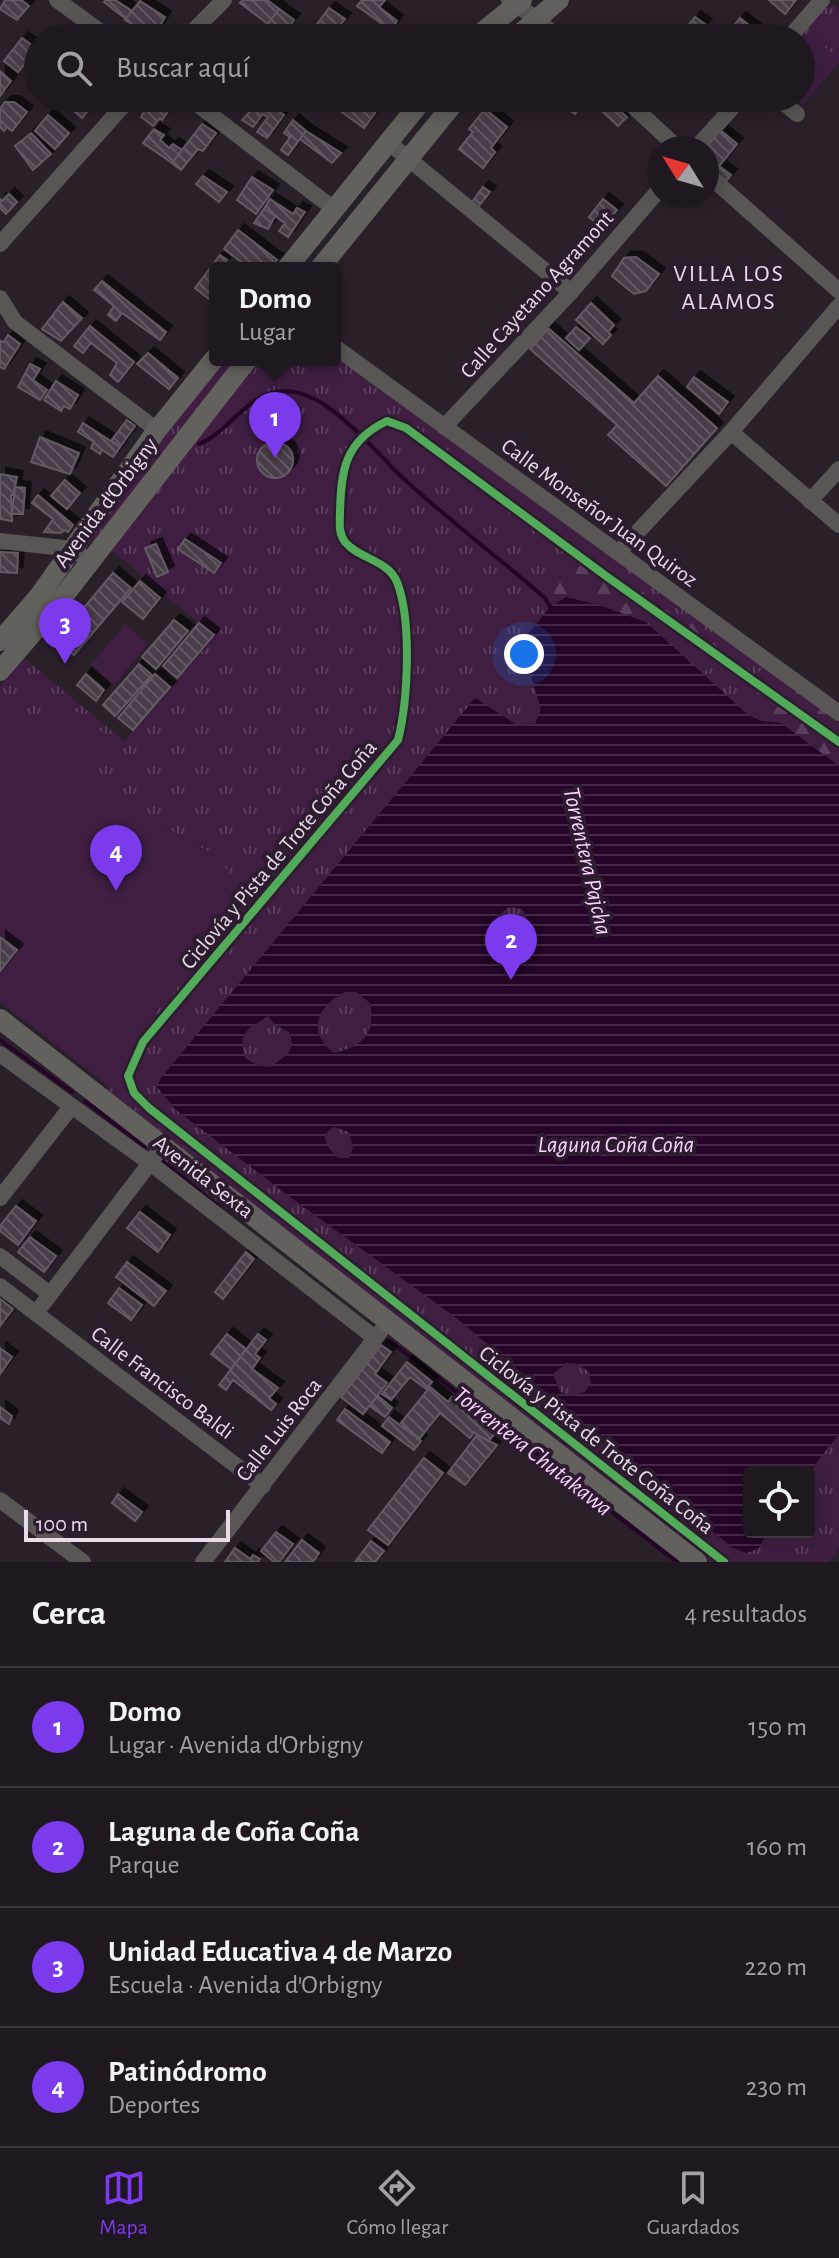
<!DOCTYPE html>
<html lang="es">
<head>
<meta charset="utf-8">
<style>
  :root { --surface:#201820; --page:#2d252d; --text:#f1f3f6; --muted:#a2a0a5; --line:#3d373e; --accent:#7c3aed }
  body { margin:0; font-family:"Alegreya Sans",sans-serif; background:var(--page); color:var(--text) }
  .controls { position:absolute; right:24px; bottom:24px; display:grid; overflow:hidden; border-radius:8px; box-shadow:0 4px 20px #0003 }
  .controls button { width:72px; height:72px; display:grid; place-items:center; padding:0; border:0; border-bottom:2px solid var(--line); background:var(--surface); color:var(--text); font:40px sans-serif }
  .compass { position:absolute; left:647px; top:136px; width:72px; height:72px; border-radius:50%; background:var(--surface); box-shadow:0 4px 20px #0003; rotate:307deg }
  .scale { position:absolute; left:24px; bottom:20px; width:206px; box-sizing:border-box; padding-left:8px; border:4px solid #e8dce9; border-top:0; font-size:22px; line-height:28px; white-space:nowrap; color:#e8dce9; -webkit-text-stroke:6px #2d1b2f; paint-order:stroke }
  .you { position:absolute; left:524px; top:654px; width:28px; height:28px; margin:-20px; border:6px solid #fff; border-radius:50%; background:#1a73e8; box-shadow:0 0 0 12px #1a73e833 }
  .badge { display:grid; place-items:center; width:52px; height:52px; border-radius:50%; background:var(--accent); color:#fff; font-size:26px; font-weight:700 }
  .pin { position:absolute; translate:-50% -66px; filter:drop-shadow(0 2px 4px #0008) }
  .pin::after { content:''; position:absolute; top:42px; width:28px; height:24px; background:inherit; clip-path:polygon(0 0,100% 0,50% 100%) }
  .popup { position:absolute; left:209px; top:262px; width:132px; height:104px; box-sizing:border-box; display:grid; place-content:center; border-radius:8px; background:var(--surface); filter:drop-shadow(0 2px 6px #0005); font-size:26px; white-space:nowrap; color:var(--muted) }
  .popup b { font-size:30px; color:var(--text) }
  .popup::after { content:''; position:absolute; left:50%; top:100%; margin-left:-16px; border:16px solid transparent; border-top-color:var(--surface) }
  .list { margin:0; padding:0; list-style:none }
  h2 { display:flex; justify-content:space-between; align-items:center; height:104px; margin:0; padding:0 32px; font-size:34px }
  h2 small { font-size:26px; font-weight:400; color:var(--muted) }
  .list li { display:grid; grid-template-columns:52px 1fr auto; gap:24px; align-items:center; box-sizing:border-box; height:120px; padding:0 32px; border-top:2px solid var(--line) }
  .list b { display:block; font-size:30px; white-space:nowrap }
  .list p { margin:0; font-size:26px; white-space:nowrap; color:var(--muted) }
  .list em { font-size:26px; font-style:normal; color:var(--muted) }
  .icon { flex:none; width:44px; height:44px; fill:none; stroke:currentColor; stroke-width:2; stroke-linecap:round; stroke-linejoin:round }
  .map { position:relative; flex:none; width:839px; height:1562px; overflow:hidden }
  .search { position:absolute; background:var(--surface); box-shadow:0 4px 20px #0003; left:24px; right:24px; top:24px; height:88px; display:flex; align-items:center; gap:20px; box-sizing:border-box; padding:0 28px; border-radius:44px; color:var(--muted); font-size:30px }
  .sheet { height:584px; background:var(--surface) }
  nav { display:flex; justify-content:space-around; align-items:center; box-sizing:border-box; height:112px; border-top:2px solid var(--line); background:var(--surface); font-size:22px; color:var(--muted) }
  nav a { display:grid; justify-items:center; gap:4px }
  nav .on { color:var(--accent) }
  .map>svg:first-child { display:block }
</style>
</head>
<body>
<div class="map">
<svg width="839" height="1562" viewBox="0 0 839 1562">
  <defs>
    <pattern id="grass-tufts" width="24" height="20" patternUnits="userSpaceOnUse" patternTransform="scale(2)"><rect width="24" height="20" fill="#3f1e42"/><path d="M3 7l-1-3M5 7V3M7 7l1-3M15 17l-1-3M17 17v-4M19 17l1-3" fill="none" stroke="#5b3e5d"/></pattern>
    <pattern id="forest-firs" width="22" height="20" patternUnits="userSpaceOnUse" patternTransform="scale(2)"><rect width="22" height="20" fill="#3f1e42"/><path d="M5 1l3.5 6h-7zM16 11l3.5 6h-7z" fill="#5b3e5d"/></pattern>
    <pattern id="water-rules" width="6" height="5" patternUnits="userSpaceOnUse" patternTransform="scale(2)"><rect width="6" height="5" fill="#250428"/><path d="M0 2.5h6" fill="none" stroke="#452847"/></pattern>
    <pattern id="building-back-hatch" width="6" height="6" patternUnits="userSpaceOnUse" patternTransform="scale(2)"><rect width="6" height="6" fill="#483c49"/><path d="M-1 5l2 2M0 0l6 6M5-1l2 2" fill="none" stroke="#625863"/></pattern>
    <filter id="shadow"><feDropShadow dx="6" dy="-6" stdDeviation="0" flood-color="#0009"/></filter>
  </defs>
  <rect width="100%" height="100%" fill="#2a202a"/>
  <g fill="url(#grass-tufts)" fill-rule="evenodd">
    <polygon points="834,5 839,8 839,62 803,105 795,98 801,98 801,38 799,38 824,9"/>
    <path d="M335 357 839 722V1549L828 1562H710L107 1089 139 1031 225 932 230 923 216 856 85 781 89 775 0 701V687L24 658 124 741 213 635 110 549 260 360H335ZM749 1472H809V1532H749Z"/>
    <polygon points="225,360 237,360 94,541 91,538 169,431"/>
  </g>
  <polygon fill="url(#forest-firs)" points="571,557 600,566 636,587 672,614 743,647 732,656 713,659 695,687 714,710 749,703 759,691 757,672 772,667 839,716 839,816 535,633 558,566"/>
  <g fill="#3f1e42">
    <polygon points="810,34 838,58 806,97 801,94 801,45"/>
    <polygon points="125,624 148,644 114,685 91,665"/>
    <polygon points="0,701 90,775 86,781 215,856 226,868 232,884 233,911 230,923 225,932 139,1031 109,1086 0,1002"/>
    <polygon points="67,704 107,736 85,763 46,730"/>
  </g>
  <path fill="url(#water-rules)" fill-rule="evenodd" d="M566 597 599 605 646 622 747 714 761 721 781 723 839 766V1434L809 1472H749V1532H767L759 1548 747 1553 733 1548 707 1527 455 1317 290 1197 175 1109 157 1087 161 1078 475 698 519 726 535 724 541 709 521 642 551 606ZM509 907 522 909C529 920 532 931 524 942 505 945 494 934 497 916ZM345 992H356L370 1003C376 1033 363 1046 334 1053 306 1032 317 1006 345 992ZM268 1016 274 1024 289 1032C298 1052 283 1057 270 1067L259 1066 246 1059C236 1032 248 1030 268 1016ZM334 1127 349 1132 353 1147 349 1158H338C328 1148 317 1136 334 1127ZM566 1363 579 1364 589 1372 591 1383 585 1392 573 1396 560 1392 553 1374Z"/>
  <g fill="none" stroke-linecap="round" stroke-linejoin="round">
    <g stroke="#250428" stroke-width="4">
      <path d="M199 444C230 432 249 390 285 391 298 391 314 398 325 405 355 426 379 455 405 480 450 521 499 558 545 598L552 610"/>
      <polyline points="0,1040 72,1092"/>
      <polyline points="85,1101 145,1147"/>
      <polyline points="162,1161 219,1207"/>
      <polyline points="390,1341 677,1562"/>
    </g>
  </g>
  <g fill="url(#building-back-hatch)" stroke="#635a63" stroke-width="2" filter="url(#shadow)">
    <polygon points="5,0 21,0 29,6 17,20 0,9"/>
    <polygon points="106,0 115,0 132,11 126,19 104,2"/>
    <polygon points="243,0 267,0 279,9 268,24 240,3"/>
    <polygon points="362,0 385,0 379,7 397,21 391,30 357,6"/>
    <polygon points="769,0 796,0 785,14"/>
    <polygon points="140,1 165,17 153,37 125,20"/>
    <polygon points="329,8 345,19 330,38 310,38 316,31 314,28"/>
    <polygon points="279,9 294,20 283,34 268,24"/>
    <polygon points="695,17 706,25 695,38 678,38"/>
    <polygon points="740,18 763,36 762,38 725,37"/>
    <polygon points="22,38 37,49 18,72 4,61"/>
    <polygon points="0,71 11,81 0,96"/>
    <polygon points="61,98 98,98 82,118 60,99"/>
    <polygon points="152,98 157,98 170,109 162,120 160,118 153,126 141,117"/>
    <polygon points="348,98 354,98 375,113 364,128 339,110"/>
    <polygon points="554,98 585,98 575,114"/>
    <polygon points="588,98 605,98 627,117 618,126"/>
    <polygon points="262,99 284,115 267,138 257,132 268,117 263,114 253,127 242,120"/>
    <polygon points="5,102 14,102 27,112 12,131 7,127 4,131 0,127 0,109"/>
    <polygon points="485,109 507,127 491,148 495,152 483,168 459,149 473,132 469,129"/>
    <polygon points="48,115 69,133 55,149 35,131"/>
    <polygon points="293,120 306,131 288,155 281,150 290,137 284,133"/>
    <polygon points="202,124 216,133 203,151 198,149 181,170 172,163"/>
    <polygon points="154,129 164,135 160,140 169,148 173,144 182,150 172,163 143,143"/>
    <polygon points="720,130 737,144 719,166 731,175 726,181 707,165 706,148"/>
    <polygon points="306,131 341,153 332,163 300,139"/>
    <polygon points="31,133 51,154 33,170 15,146"/>
    <polygon points="203,176 227,192 219,202 196,184"/>
    <polygon points="252,177 273,190 256,214 237,200"/>
    <polygon points="483,187 490,192 478,207 472,202"/>
    <polygon points="9,194 17,202 6,214 0,208 0,199 2,201"/>
    <polygon points="270,199 293,214 297,208 305,212 288,237 279,231 285,223 264,209"/>
    <polygon points="603,199 617,210 603,228 589,217"/>
    <polygon points="264,209 275,216 268,229 254,223"/>
    <polygon points="238,230 277,260 270,268 249,268 224,249"/>
    <polygon points="220,255 227,260 221,268 215,268 215,304 195,288"/>
    <polygon points="636,257 659,274 646,291 634,294 612,276 624,258"/>
    <polygon points="102,281 166,332 160,340 122,313 116,321 108,315 114,306 94,290"/>
    <polygon points="63,302 82,318 61,341 42,329"/>
    <polygon points="591,303 614,325 608,332 611,335 603,344 576,320"/>
    <polygon points="90,326 134,362 118,382 110,375 117,363 91,343 83,353 74,346"/>
    <polygon points="576,327 590,338 579,350 566,338"/>
    <polygon points="548,328 634,403 658,376 717,428 666,486 608,435 617,425 530,349"/>
    <polygon points="8,335 20,344 4,369 0,367 0,341 4,342"/>
    <polygon points="148,353 178,378 169,389 137,364"/>
    <polygon points="30,364 40,369 33,380 47,390 40,400 18,387"/>
    <polygon points="694,377 728,402 719,414 687,387"/>
    <polygon points="56,381 78,395 70,409 64,406 61,411 44,400"/>
    <polygon points="127,420 135,426 120,447 111,441"/>
    <polygon points="83,423 120,447 113,457 102,450 100,454 91,448 94,442 78,432"/>
    <polygon points="40,437 79,453 70,474 31,462"/>
    <circle cx="275" cy="460" r="18"/>
    <polygon points="0,474 17,477 13,495 11,495 12,521 0,519"/>
    <polygon points="65,480 80,493 67,509 51,496"/>
    <polygon points="15,487 25,488 23,514 12,514"/>
    <polygon points="38,495 73,525 68,532 64,530 61,533 44,532 53,519 32,503"/>
    <polygon points="185,539 221,563 214,573 178,549"/>
    <polygon points="156,544 168,572 157,577 145,548"/>
    <polygon points="0,552 18,553 17,573 0,572"/>
    <polygon points="113,573 131,588 74,655 56,641"/>
    <polygon points="140,581 160,598 143,619 122,602"/>
    <polygon points="174,620 188,631 156,669 142,657"/>
    <polygon points="199,623 214,635 177,678 163,666"/>
    <polygon points="139,664 152,675 115,716 103,705"/>
    <polygon points="86,674 104,690 96,701 77,685"/>
    <polygon points="155,674 170,687 133,730 118,718"/>
    <polygon points="0,937 17,950 0,971"/>
    <polygon points="16,1206 36,1221 18,1245 0,1231 0,1226"/>
    <polygon points="140,1212 170,1235 158,1252 127,1228"/>
    <polygon points="30,1237 56,1256 44,1272 18,1252"/>
    <polygon points="246,1252 254,1259 223,1299 215,1292"/>
    <polygon points="127,1262 166,1291 154,1306 116,1277"/>
    <polygon points="119,1288 142,1305 131,1320 108,1303"/>
    <polygon points="0,1299 13,1309 0,1326"/>
    <polygon points="227,1334 246,1349 231,1369 211,1354"/>
    <polygon points="258,1334 266,1340 255,1354 260,1358 252,1369 278,1388 269,1398 276,1404 271,1410 233,1380 226,1390 219,1385"/>
    <polygon points="381,1345 391,1352 375,1374 387,1383 363,1414 341,1397"/>
    <polygon points="0,1348 12,1357 0,1374"/>
    <polygon points="407,1362 432,1382 426,1389 410,1377 391,1400 382,1394"/>
    <polygon points="430,1387 448,1402 452,1397 496,1432 487,1443 474,1432 470,1438 440,1413 419,1439 401,1423"/>
    <polygon points="378,1396 392,1408 385,1417 370,1406"/>
    <polygon points="0,1407 12,1416 9,1424 0,1418"/>
    <polygon points="345,1409 390,1442 382,1453 337,1420"/>
    <polygon points="389,1417 421,1441 414,1450 382,1426"/>
    <polygon points="477,1435 497,1445 465,1485 448,1473"/>
    <polygon points="424,1458 443,1473 388,1545 368,1530"/>
    <polygon points="118,1494 142,1512 135,1521 112,1503"/>
    <polygon points="276,1532 293,1544 279,1562 274,1562 261,1551"/>
    <polygon points="302,1540 319,1553 313,1562 285,1562"/>
    <polygon points="371,1541 384,1551 375,1562 355,1562"/>
    <polygon points="235,1548 250,1559 253,1555 260,1559 258,1562 225,1562"/>
  </g>
  <g fill="none" stroke-linecap="round" stroke-linejoin="round">
    <g stroke="#595655" stroke-width="16">
      <polyline points="57,0 109,38"/>
      <polyline points="509,0 537,19 558,38"/>
      <polyline points="186,38 224,0"/>
      <polyline points="789,38 822,0"/>
      <polyline points="189,98 334,209"/>
      <polyline points="624,98 678,148"/>
      <polyline points="778,98 797,114"/>
      <polyline points="388,142 571,292"/>
      <polyline points="696,148 741,98"/>
      <polyline points="707,174 839,291"/>
      <polyline points="0,244 130,98"/>
      <polyline points="0,298 15,322 157,430"/>
      <polyline points="335,347 839,713"/>
      <polyline points="444,427 571,292 659,190"/>
      <polyline points="731,432 839,525"/>
      <polyline points="810,501 839,469"/>
      <polyline points="0,541 73,549 90,561"/>
      <polyline points="618,553 731,432 839,306"/>
      <polyline points="0,1054 150,1163 375,1338"/>
      <polyline points="0,1198 71,1107"/>
      <polyline points="0,1256 50,1294"/>
      <polyline points="0,1286 263,1486"/>
      <polyline points="36,1313 156,1155"/>
      <polyline points="0,1500 83,1562"/>
      <polyline points="203,1562 380,1332"/>
    </g>
    <g stroke="#63615d" stroke-width="20">
      <polyline points="475,38 522,0"/>
      <polyline points="515,38 559,0"/>
      <polyline points="287,268 424,98"/>
      <polyline points="320,268 458,98"/>
      <polyline points="0,641 39,596 157,430 215,358"/>
      <polyline points="0,671 55,607 247,360"/>
      <polyline points="0,1019 697,1562"/>
    </g>
    <g stroke="#2d1b2f" stroke-width="13">
      <path id="cycleway" d="M724 1562 149 1108 134 1093 128 1076 143 1042 398 740C408 701 412 620 397 582 388 560 359 559 345 542 338 533 340 522 340 512 341 470 345 441 387 421L406 428 606 576 839 742"/>
    </g>
    <use href="#cycleway" stroke="#51ab58" stroke-width="8"/>
  </g>
  <g text-anchor="middle" stroke-width="8" stroke-linejoin="round" paint-order="stroke">
    <g font-size="22" fill="#e8dce9" stroke="#2d1b2f">
      <text transform="translate(536 294) rotate(-48)" y="8">Calle Cayetano Agramont</text>
      <text transform="translate(105 502) rotate(-53)" y="8">Avenida d'Orbigny</text>
      <text transform="translate(600 512) rotate(36)" y="8">Calle Monseñor Juan Quiroz</text>
      <text transform="translate(278 854) rotate(-50)" y="8">Ciclovía y Pista de Trote Coña Coña</text>
      <text transform="translate(204 1176) rotate(38)" y="8">Avenida Sexta</text>
      <text transform="translate(163 1382) rotate(37)" y="8">Calle Francisco Baldi</text>
      <text transform="translate(278 1429) rotate(-52)" y="8">Calle Luis Roca</text>
      <text transform="translate(597 1439) rotate(38)" y="8">Ciclovía y Pista de Trote Coña Coña</text>
    </g>
    <g font-size="24" letter-spacing="2" fill="#e8dce9" stroke="#2d1b2f">
      <text x="729" y="281">VILLA LOS<tspan x="729" dy="28">ALAMOS</tspan></text>
    </g>
    <g font-size="24" font-style="italic" fill="#fad4fe" stroke="#2d1b2f">
      <text transform="translate(588 861) rotate(77)" y="8">Torrentera Pajcha</text>
      <text x="616" y="1152">Laguna Coña Coña</text>
      <text transform="translate(533 1451) rotate(38)" y="8">Torrentera Chutakawa</text>
    </g>
  </g>
</svg>
<div class="controls">
<button><svg class="icon" aria-label="locate" viewBox="0 0 24 24"><circle cx="12" cy="12" r="6"/><path d="M12 2v4M12 18v4M2 12h4M18 12h4"/></svg></button>
</div>
<svg class="compass" viewBox="-18 -18 36 36"><path d="M0-13l5 13h-10z" fill="#e53935"/><path d="M0 13l5-13h-10z" fill="#a2a0a5"/></svg>
<div class="scale">100 m</div>
<div class="you"></div>
<div class="pin badge" style="left:275px;top:458px">1</div>
<div class="popup"><b>Domo</b>Lugar</div>
<div class="pin badge" style="left:511px;top:980px">2</div>
<div class="pin badge" style="left:65px;top:664px">3</div>
<div class="pin badge" style="left:116px;top:891px">4</div>
<div class="search"><svg class="icon" aria-label="search" viewBox="0 0 24 24"><circle cx="10" cy="10" r="6"/><path d="M15 15l6 6"/></svg>Buscar aquí</div>
</div>
<section class="sheet">
<h2>Cerca<small>4 resultados</small></h2>
<ul class="list">
<li><span class="badge">1</span><div><b>Domo</b><p>Lugar · Avenida d'Orbigny</p></div><em>150 m</em></li>
<li><span class="badge">2</span><div><b>Laguna de Coña Coña</b><p>Parque</p></div><em>160 m</em></li>
<li><span class="badge">3</span><div><b>Unidad Educativa 4 de Marzo</b><p>Escuela · Avenida d'Orbigny</p></div><em>220 m</em></li>
<li><span class="badge">4</span><div><b>Patinódromo</b><p>Deportes</p></div><em>230 m</em></li>
</ul>
</section>
<nav>
<a class="on"><svg class="icon" aria-label="map" viewBox="0 0 24 24"><path d="M3 6l6-2 6 2 6-2v14l-6 2-6-2-6 2zM9 4v14M15 6v14"/></svg>Mapa</a>
<a><svg class="icon" aria-label="directions" viewBox="0 0 24 24"><path d="M12 3l9 9-9 9-9-9zM9 14v-3h6M13 9l2 2-2 2"/></svg>Cómo llegar</a>
<a><svg class="icon" aria-label="saved" viewBox="0 0 24 24"><path d="M7 4h10v16l-5-4-5 4z"/></svg>Guardados</a>
</nav>
</body>
</html>
